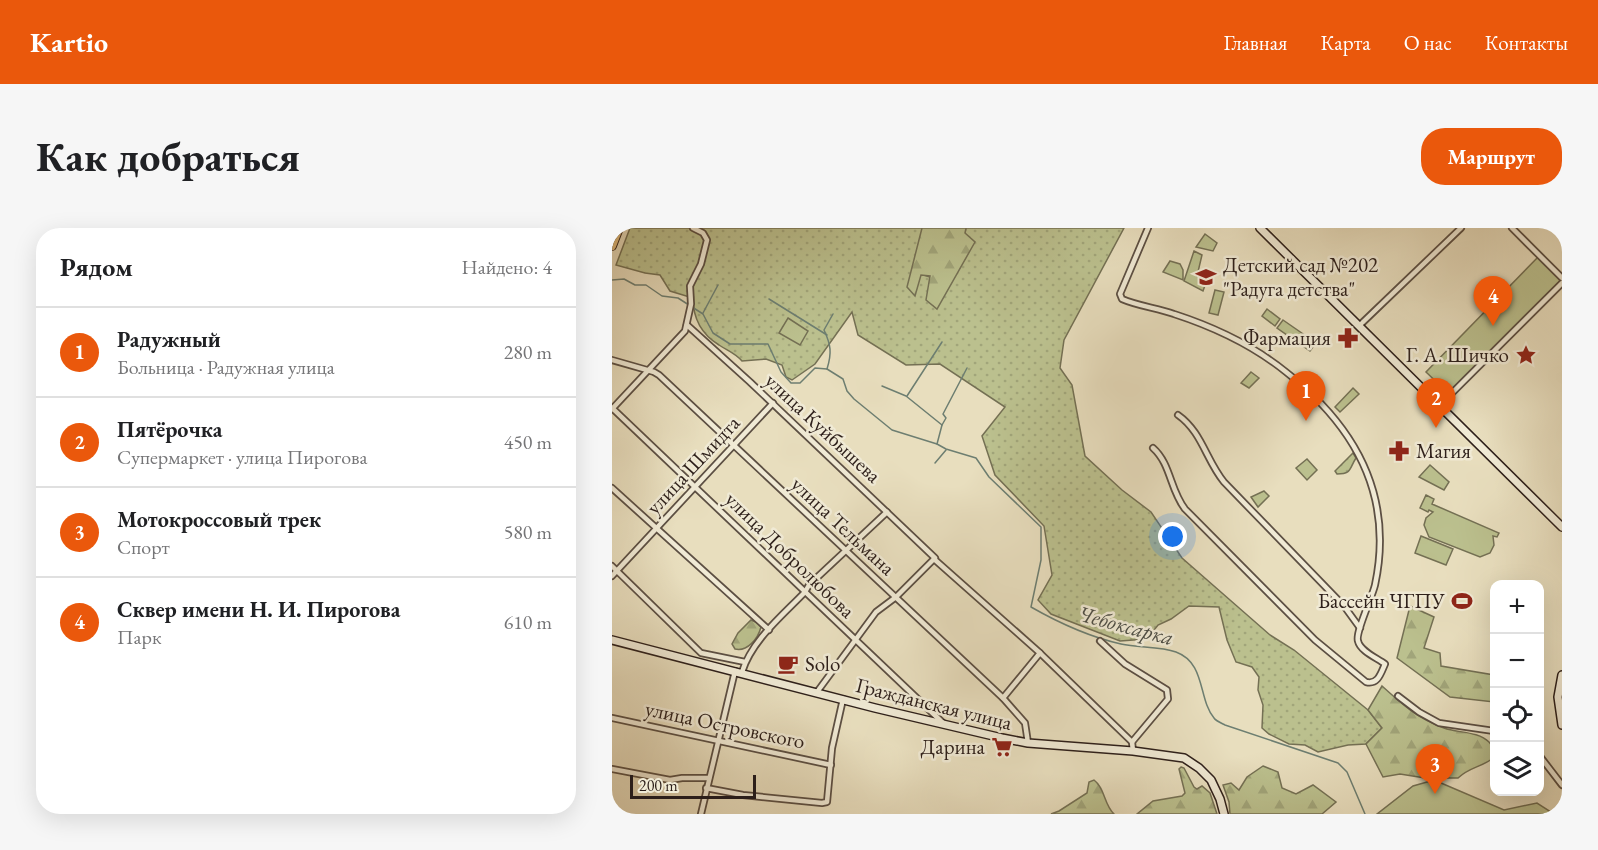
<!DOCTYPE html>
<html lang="ru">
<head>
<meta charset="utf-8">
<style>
  :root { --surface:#fff; --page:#f6f6f6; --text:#202124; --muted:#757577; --line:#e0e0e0; --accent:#ea580c }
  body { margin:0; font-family:"EB Garamond",serif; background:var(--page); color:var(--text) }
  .controls { position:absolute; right:18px; bottom:18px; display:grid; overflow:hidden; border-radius:12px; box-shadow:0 6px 24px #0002 }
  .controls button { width:54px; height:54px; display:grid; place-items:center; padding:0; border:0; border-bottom:2px solid var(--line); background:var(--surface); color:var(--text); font:30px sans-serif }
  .scale { position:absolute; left:18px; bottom:15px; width:126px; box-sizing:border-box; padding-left:6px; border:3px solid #2d1f1a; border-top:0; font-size:16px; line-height:21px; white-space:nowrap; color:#2d1f1a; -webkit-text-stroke:4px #f0ead5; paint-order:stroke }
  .you { position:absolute; left:561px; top:309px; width:21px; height:21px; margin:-15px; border:4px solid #fff; border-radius:50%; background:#1a73e8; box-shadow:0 0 0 9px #1a73e833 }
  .badge { display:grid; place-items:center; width:39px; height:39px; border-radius:50%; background:var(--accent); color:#fff; font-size:20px; font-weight:700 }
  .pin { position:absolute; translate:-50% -50px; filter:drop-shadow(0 2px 3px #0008) }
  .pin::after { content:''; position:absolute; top:32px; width:21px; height:18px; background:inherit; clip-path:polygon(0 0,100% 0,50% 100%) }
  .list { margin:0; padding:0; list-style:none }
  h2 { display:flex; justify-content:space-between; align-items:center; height:78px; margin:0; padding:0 24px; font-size:26px }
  h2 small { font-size:20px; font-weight:400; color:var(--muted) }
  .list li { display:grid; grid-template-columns:39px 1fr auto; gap:18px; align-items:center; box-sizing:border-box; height:90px; padding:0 24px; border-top:2px solid var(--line) }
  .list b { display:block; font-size:22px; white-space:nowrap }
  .list p { margin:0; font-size:20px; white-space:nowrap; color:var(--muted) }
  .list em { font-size:20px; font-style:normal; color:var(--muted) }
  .icon { flex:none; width:33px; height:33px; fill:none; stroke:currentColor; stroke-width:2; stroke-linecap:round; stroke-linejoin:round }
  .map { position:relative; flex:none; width:950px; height:586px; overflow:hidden; border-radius:24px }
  header { display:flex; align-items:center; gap:36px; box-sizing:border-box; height:84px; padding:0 30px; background:var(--accent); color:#fff }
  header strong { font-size:28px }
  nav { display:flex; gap:33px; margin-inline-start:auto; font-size:21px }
  .intro { display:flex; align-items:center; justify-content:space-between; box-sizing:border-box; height:144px; padding:0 36px }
  h1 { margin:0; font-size:42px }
  .button { padding:15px 27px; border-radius:24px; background:var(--accent); color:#fff; font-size:21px; font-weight:700 }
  main { display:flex; gap:36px; padding:0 36px }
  aside { flex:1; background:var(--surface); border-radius:24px; box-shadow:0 6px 24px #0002 }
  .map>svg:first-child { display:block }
</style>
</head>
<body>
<header>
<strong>Kartio</strong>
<nav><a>Главная</a><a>Карта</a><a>О нас</a><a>Контакты</a></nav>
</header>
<div class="intro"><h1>Как добраться</h1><a class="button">Маршрут</a></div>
<main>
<aside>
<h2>Рядом<small>Найдено: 4</small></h2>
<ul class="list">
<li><span class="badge">1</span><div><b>Радужный</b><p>Больница · Радужная улица</p></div><em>280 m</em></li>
<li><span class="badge">2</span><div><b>Пятёрочка</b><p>Супермаркет · улица Пирогова</p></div><em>450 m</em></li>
<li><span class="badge">3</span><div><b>Мотокроссовый трек</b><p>Спорт</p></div><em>580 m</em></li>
<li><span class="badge">4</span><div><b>Сквер имени Н. И. Пирогова</b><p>Парк</p></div><em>610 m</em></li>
</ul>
</aside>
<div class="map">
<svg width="950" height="586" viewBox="0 0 950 586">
  <defs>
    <pattern id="grass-dots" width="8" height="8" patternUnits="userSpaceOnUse" patternTransform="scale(1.5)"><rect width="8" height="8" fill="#bbc08e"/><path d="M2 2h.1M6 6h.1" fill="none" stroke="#a1a57a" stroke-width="1.8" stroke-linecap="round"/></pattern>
    <pattern id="forest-firs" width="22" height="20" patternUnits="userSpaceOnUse" patternTransform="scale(1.5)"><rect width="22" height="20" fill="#bbc08e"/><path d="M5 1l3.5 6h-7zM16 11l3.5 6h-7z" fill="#a1a57a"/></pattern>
  </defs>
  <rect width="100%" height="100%" fill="#e8debe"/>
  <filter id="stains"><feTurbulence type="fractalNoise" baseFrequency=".00333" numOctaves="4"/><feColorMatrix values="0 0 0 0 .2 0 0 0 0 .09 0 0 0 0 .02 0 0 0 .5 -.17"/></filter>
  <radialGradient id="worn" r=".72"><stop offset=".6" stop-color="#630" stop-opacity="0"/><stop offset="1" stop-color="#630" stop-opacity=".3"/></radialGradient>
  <g fill="url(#grass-dots)" stroke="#747054" stroke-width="1.5">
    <path d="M18 0H310L309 46 318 49 353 5 354 0H512L452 112 448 140 460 157 473 228 510 262 539 284 570 330 658 407 682 422 756 482 770 500 754 516 736 517 706 524 693 517 677 516 657 506 650 500 651 477 646 462 647 449 640 439 624 434 615 412 607 379 577 378 559 391 546 397 535 411 508 413 439 386 426 372 440 347 432 298 383 247 370 208 393 179 328 136 294 137 246 107 240 84 203 136 180 152 174 149 170 137 154 131 130 133C123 125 116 123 107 117 89 106 81 90 81 70L58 63 48 47 33 45 4 37Z"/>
    <path d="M741 225 744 230C737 241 740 246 725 246L723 243Z"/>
  </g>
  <g fill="url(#forest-firs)" stroke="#747054" stroke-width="1.5">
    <polygon points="310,0 354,0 353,5 363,14 325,81 314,72 318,48 309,47 303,68 295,59"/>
    <polygon points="798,378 822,389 812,420 828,425 829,438 882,447 882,474 838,469 785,430"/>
    <path d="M139 392 146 395 149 399C146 411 135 424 123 421L120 416 126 405Z"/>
    <path d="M770 458C791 477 805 490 832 500 845 505 866 503 877 514 882 519 881 524 880 531 867 540 858 539 846 550H813L788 546 771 549 754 516 770 500 756 482Z"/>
    <polygon points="651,538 666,544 670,560 684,566 701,557 724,574 710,586 618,586 617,574 611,557 619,555 627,562 635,549"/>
    <polygon points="569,539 572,540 582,559 585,561 590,558 598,565 605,586 525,586 541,573 570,568 573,565 567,541"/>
    <path d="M482 552C493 560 492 577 502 586H439L447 583 475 565 477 554Z"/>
  </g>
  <g fill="#bbc08e" stroke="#747054" stroke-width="1.5">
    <polygon points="593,6 605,15 601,23 584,19"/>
    <polygon points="582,23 590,27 585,48 595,52 591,63 572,53"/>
    <polygon points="926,29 949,52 836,165 814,144"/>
    <polygon points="558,33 568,36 571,42 571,52 551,44"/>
    <polygon points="603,62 612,64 606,87 597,85"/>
    <polygon points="655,81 668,91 663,98 650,88"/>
    <polygon points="176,90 196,103 188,117 167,105"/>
    <polygon points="671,92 704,115 698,123 665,100"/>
    <polygon points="639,144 647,150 637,160 629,155"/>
    <polygon points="741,160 747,166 728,184 723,179"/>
    <polygon points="695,231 705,242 695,252 684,240"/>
    <polygon points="818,237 837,254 832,262 807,249"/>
    <polygon points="652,263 657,268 646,279 639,269"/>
    <polygon points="814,267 822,271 820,276 887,305 885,309 881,308 882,317 878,325 868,329 817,309 812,297 814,290 821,284 817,282 816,284 808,280"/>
    <polygon points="809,308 841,321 834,337 803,325"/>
    <polygon points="822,552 892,582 925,575 942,586 765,586 801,558"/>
  </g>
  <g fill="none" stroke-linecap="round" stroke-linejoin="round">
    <g stroke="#6d7e71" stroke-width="1.5">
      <path d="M0 52 12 51 23 57H34L50 68 66 70 91 86 101 105 118 116H156L169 144 179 155H188L203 140 215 141 231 151 235 163 242 171 280 202 325 216 334 221 364 230 377 249 429 299V332L419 379C447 395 478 409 509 416 526 420 548 418 564 424 594 435 586 471 602 490 604 493 609 495 613 497L726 535 735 544 753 586"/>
      <polyline points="157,71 215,107"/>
      <polyline points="91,85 106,57"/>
      <path d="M215 141C220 125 219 117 212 102L221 86"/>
      <polyline points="270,158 294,168 330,197 325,216"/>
      <polyline points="295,168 330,114"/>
      <polyline points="330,197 334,190 331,186 355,140"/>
      <polyline points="323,235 334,222"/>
    </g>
    <g stroke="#5c4f43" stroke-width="8">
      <g id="street">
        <path d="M536 0 508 66 510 71C526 78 545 80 562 86 602 99 642 118 674 144 743 198 782 268 763 357 760 370 743 405 746 413 748 423 765 430 773 436 769 445 766 457 754 454L703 412 573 281C558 262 559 236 541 220"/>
        <polyline points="900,0 950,50"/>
        <polyline points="750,95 849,0"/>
        <polyline points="75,97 138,154 323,330 284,369 264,384 205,464"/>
        <polyline points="0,132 42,144 47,147 391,470 413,495 416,515"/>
        <polyline points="830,175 950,55"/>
        <polyline points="0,180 331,495"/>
        <polyline points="0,181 73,103 79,76 78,58 89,36 95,12 91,5 81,0"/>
        <path d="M566 187C590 204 594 232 612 254L732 378 748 400"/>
        <polyline points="0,260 157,402"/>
        <polyline points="322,331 428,425 520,514 521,523"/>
        <polyline points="0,338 89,425 133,434"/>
        <polyline points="0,348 161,175"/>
        <polyline points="488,413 513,436 555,462 556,471 520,514"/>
        <path d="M130 444C140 412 170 388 193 364L197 357 275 284"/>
        <polyline points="786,468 807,484 827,495 882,503"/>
        <polyline points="391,470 428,425"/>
        <polyline points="0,490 219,537"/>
        <polyline points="927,527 950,557"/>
        <polyline points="0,541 58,552 70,550 97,550"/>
        <polyline points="94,560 131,567 210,575 215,574 220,520 231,471"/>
        <polyline points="89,586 123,443"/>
      </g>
    </g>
    <g stroke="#2d1f1a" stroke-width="10">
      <g id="secondary">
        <polyline points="648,0 950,299"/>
        <polyline points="0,412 263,480 390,510 416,515 521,523 572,530 587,540 599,552 608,571 612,586"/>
        <polyline points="950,447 946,469 950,497"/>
      </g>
    </g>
    <g stroke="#2d1f1a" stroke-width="10">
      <polyline id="primary" points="0,18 7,0"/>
    </g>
    <use href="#street" stroke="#f0ead5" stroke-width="4.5"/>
    <use href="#secondary" stroke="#f0ead5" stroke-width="7"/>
    <use href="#primary" stroke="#e4bf7f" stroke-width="8"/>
  </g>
  <defs>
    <g id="school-bare" transform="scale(1.62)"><path d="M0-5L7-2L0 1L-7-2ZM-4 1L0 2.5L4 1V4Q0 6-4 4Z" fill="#8f2418" stroke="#f0ead5" stroke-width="2.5" paint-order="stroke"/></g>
    <g id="pharmacy-bare" transform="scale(1.62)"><path d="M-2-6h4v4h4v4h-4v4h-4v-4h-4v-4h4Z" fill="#8f2418" stroke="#f0ead5" stroke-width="2.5" paint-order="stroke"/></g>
    <g id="sight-bare" transform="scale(1.62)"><path d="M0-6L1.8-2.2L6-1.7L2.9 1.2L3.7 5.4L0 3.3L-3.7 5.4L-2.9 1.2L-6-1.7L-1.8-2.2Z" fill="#8f2418" stroke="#f0ead5" stroke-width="2.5" paint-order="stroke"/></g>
    <g id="stadium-bare" transform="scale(1.62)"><path d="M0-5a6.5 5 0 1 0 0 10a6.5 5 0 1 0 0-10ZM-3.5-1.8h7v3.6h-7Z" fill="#8f2418" stroke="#f0ead5" stroke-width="2.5" paint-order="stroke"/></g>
    <g id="cafe-bare" transform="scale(1.62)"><path d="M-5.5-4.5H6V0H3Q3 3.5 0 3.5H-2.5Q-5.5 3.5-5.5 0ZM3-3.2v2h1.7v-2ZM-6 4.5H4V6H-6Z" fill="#8f2418" stroke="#f0ead5" stroke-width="2.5" paint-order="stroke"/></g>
    <g id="supermarket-bare" transform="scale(1.62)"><path d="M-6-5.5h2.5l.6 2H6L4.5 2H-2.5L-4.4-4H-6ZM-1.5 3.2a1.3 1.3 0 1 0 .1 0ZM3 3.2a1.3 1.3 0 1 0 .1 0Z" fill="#8f2418" stroke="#f0ead5" stroke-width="2.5" paint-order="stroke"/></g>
  </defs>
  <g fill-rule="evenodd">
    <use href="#school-bare" x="594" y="49"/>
    <use href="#pharmacy-bare" x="736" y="110"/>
    <use href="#sight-bare" x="914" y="127"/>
    <use href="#pharmacy-bare" x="787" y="223"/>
    <use href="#stadium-bare" x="850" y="373"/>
    <use href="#cafe-bare" x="176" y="436"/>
    <use href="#supermarket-bare" x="390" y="519"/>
  </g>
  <g text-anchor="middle" stroke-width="5" stroke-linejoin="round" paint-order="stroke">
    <g font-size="21" fill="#2d1f1a" stroke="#f0ead5" text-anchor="end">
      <text x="611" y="44" text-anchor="start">Детский сад №202<tspan x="611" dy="24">"Радуга детства"</tspan></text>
      <text x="719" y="117">Фармация</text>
      <text x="897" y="134">Г. А. Шичко</text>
      <text x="804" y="230" text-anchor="start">Магия</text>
      <text x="833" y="380">Бассейн ЧГПУ</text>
      <text x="193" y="443" text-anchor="start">Solo</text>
      <text x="373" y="526">Дарина</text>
    </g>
    <g font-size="21" fill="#2d1f1a" stroke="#f0ead5">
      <text transform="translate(211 200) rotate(43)" y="7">улица Куйбышева</text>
      <text transform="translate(81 237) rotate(-47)" y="7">улица Шмидта</text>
      <text transform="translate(231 298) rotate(43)" y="7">улица Тельмана</text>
      <text transform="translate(178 327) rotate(44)" y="7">улица Добролюбова</text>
      <text transform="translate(322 476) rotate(14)" y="7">Гражданская улица</text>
      <text transform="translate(113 497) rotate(12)" y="7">улица Островского</text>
    </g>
    <g font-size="22" font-style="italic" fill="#4d4e46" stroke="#f0ead5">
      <text transform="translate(514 397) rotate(15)" y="8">Чебоксарка</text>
    </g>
  </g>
  <rect width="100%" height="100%" filter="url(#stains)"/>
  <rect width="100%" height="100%" fill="url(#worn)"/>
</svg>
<div class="controls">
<button>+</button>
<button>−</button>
<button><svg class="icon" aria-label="locate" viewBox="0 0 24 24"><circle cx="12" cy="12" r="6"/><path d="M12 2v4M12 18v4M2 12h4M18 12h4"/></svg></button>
<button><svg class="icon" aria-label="layers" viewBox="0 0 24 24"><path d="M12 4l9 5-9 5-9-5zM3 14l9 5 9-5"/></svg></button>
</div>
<div class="scale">200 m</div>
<div class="you"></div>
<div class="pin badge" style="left:694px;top:193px">1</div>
<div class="pin badge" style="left:824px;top:200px">2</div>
<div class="pin badge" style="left:823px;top:566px">3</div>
<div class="pin badge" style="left:881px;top:98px">4</div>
</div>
</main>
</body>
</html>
